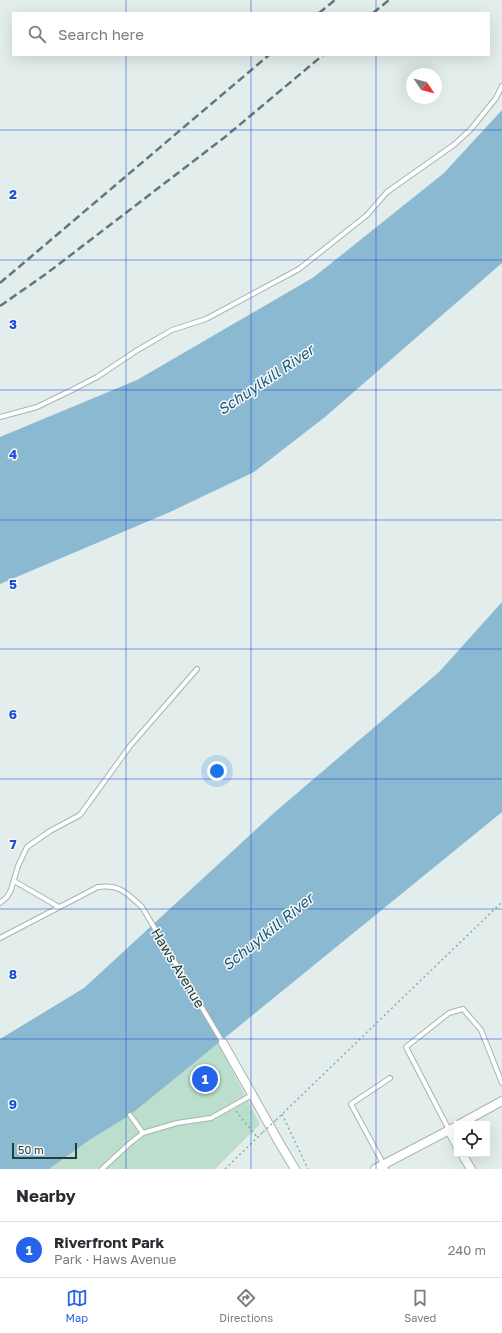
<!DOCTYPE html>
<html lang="en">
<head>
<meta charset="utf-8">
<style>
  :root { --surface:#fff; --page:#f7f7f7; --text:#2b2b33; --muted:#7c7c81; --line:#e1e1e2; --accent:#2563eb }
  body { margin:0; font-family:"Golos Text",sans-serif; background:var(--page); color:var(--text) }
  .controls { position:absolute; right:12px; bottom:12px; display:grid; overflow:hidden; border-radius:0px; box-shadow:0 4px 16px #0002 }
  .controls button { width:36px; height:36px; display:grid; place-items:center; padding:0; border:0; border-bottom:1px solid var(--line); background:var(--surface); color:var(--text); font:20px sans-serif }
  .compass { position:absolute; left:406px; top:68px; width:36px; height:36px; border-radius:50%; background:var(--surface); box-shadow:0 4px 16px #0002; rotate:125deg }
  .scale { position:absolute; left:12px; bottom:10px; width:65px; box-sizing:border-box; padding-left:4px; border:2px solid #233f3d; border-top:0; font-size:11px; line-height:14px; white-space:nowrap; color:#233f3d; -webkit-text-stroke:3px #f4f9f8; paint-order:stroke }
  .you { position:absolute; left:217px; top:771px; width:14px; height:14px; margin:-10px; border:3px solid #fff; border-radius:50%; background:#1a73e8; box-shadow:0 0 0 6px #1a73e833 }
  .badge { display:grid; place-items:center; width:26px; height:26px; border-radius:50%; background:var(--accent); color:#fff; font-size:13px; font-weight:700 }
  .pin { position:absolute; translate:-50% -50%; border:2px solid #fff; box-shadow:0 1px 4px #0006 }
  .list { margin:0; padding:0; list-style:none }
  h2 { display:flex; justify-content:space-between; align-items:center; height:52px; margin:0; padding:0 16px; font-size:17px }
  h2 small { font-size:13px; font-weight:400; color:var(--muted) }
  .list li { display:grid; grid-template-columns:26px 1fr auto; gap:12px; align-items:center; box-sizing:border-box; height:56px; padding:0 16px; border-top:1px solid var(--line) }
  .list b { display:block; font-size:15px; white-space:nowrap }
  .list p { margin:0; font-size:13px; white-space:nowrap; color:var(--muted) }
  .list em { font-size:13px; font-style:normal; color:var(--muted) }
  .icon { flex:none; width:22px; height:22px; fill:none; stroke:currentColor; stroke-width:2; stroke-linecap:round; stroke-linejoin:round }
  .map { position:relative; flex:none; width:502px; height:1169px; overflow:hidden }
  .search { position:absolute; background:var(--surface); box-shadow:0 4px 16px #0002; left:12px; right:12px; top:12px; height:44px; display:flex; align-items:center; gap:10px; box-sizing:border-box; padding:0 14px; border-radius:0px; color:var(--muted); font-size:15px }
  .sheet { height:108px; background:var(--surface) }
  nav { display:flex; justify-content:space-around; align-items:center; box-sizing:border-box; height:56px; border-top:1px solid var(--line); background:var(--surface); font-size:11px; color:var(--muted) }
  nav a { display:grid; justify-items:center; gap:2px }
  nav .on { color:var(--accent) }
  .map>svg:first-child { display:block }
</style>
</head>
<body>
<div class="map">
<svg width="502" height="1169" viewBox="0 0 502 1169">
  <rect width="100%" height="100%" fill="#e3edeb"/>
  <polygon fill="#bcdecc" points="218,1043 260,1124 215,1169 49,1169 91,1139 130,1114"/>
  <g fill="#8bb9d2">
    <polygon points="502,110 502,263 325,417 254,472 170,512 0,584 0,437 137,380 314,277 444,173"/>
    <polygon points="502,602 502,812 130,1115 91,1139 49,1169 0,1169 0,1039 84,988 275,812 439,672"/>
  </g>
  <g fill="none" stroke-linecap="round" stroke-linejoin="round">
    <g stroke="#a6b5b3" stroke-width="6">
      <g id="service">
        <polyline points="0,417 37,407 72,390 97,377 136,351 172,330 206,319 299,269 367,215 387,192 455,144 471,129 496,98 502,86"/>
        <polyline points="14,881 59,907"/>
        <polyline points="0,903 7,897 11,890 18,866 27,847 50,831 80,815 130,746 197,669"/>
        <path d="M0 938 98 887C119 884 127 893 142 907L223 1043"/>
        <polyline points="130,1115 143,1133"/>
        <polyline points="449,1130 406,1047 449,1013 463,1009 481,1030 502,1083"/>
        <polyline points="102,1169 129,1144 143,1133 177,1123 211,1118 252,1095"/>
        <polyline points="386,1169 351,1104 390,1078"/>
      </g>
    </g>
    <g stroke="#a6b5b3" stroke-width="10">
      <g id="minor">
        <polyline points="223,1043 280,1144 295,1169"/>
        <polyline points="460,1124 502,1101"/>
        <polyline points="449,1130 457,1145"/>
        <polyline points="462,1154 471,1169"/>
        <polyline points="375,1169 457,1126"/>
      </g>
    </g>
    <g stroke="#83b1ac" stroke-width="1.5" stroke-dasharray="2 3" stroke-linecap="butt">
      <polyline points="236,1111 257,1137"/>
      <polyline points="282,1114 308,1169"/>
      <polyline points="276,1120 502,902"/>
      <polyline points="225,1169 263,1132"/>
    </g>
    <use href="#service" stroke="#fff" stroke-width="4"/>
    <use href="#minor" stroke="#fff" stroke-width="8"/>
    <g stroke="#5d7a78" stroke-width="2.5" stroke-dasharray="8 4" stroke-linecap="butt">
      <polyline points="319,13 335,0"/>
      <polyline points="373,13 389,0"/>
      <polyline points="0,283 269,55"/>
      <polyline points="0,306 46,274 225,137 323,55"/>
    </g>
    <polyline stroke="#83b1ac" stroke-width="1.5" stroke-dasharray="2 3" stroke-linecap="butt" points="263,1132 276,1120"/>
  </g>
  <path fill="none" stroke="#1d4ed8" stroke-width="1" stroke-opacity="0.55" d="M126 0V13M251 0V13M376 0V13M126 55V1169M251 55V1169M376 55V1169M0 130H502M0 260H502M0 390H502M0 520H502M0 649H502M0 779H502M0 909H502M0 1039H502"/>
  <g text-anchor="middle" stroke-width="3" stroke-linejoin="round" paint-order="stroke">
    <g font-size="14" fill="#233f3d" stroke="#f4f9f8">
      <text transform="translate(178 968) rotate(59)" y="5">Haws Avenue</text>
    </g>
    <g font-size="15" font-style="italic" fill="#1c587c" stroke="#f4f9f8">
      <text transform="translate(266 380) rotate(-34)" y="5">Schuylkill River</text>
      <text transform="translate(268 932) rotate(-39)" y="5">Schuylkill River</text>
    </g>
  </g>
  <g font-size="13" text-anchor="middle" font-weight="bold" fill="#1d4ed8" stroke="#f4f9f8" stroke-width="3" stroke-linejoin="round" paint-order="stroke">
    <text x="13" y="199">2</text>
    <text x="13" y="329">3</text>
    <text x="13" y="459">4</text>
    <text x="13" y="589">5</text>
    <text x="13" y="719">6</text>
    <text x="13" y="849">7</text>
    <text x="13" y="979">8</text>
    <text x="13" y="1109">9</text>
  </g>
</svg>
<div class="controls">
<button><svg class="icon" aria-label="locate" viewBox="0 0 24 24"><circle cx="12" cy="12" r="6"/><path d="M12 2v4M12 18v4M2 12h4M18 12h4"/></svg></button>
</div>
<svg class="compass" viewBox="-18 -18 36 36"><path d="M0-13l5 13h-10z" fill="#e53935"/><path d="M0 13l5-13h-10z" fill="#7c7c81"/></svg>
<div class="scale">50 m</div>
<div class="you"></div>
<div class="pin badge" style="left:205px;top:1079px">1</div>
<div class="search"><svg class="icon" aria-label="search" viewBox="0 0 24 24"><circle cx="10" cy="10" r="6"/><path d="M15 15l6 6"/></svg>Search here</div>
</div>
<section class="sheet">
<h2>Nearby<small></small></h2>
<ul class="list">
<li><span class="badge">1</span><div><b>Riverfront Park</b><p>Park · Haws Avenue</p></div><em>240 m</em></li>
</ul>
</section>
<nav>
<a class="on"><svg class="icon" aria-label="map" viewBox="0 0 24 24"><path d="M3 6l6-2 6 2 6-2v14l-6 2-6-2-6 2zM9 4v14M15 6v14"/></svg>Map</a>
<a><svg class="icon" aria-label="directions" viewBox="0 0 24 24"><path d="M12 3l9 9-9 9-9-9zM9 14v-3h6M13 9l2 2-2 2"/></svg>Directions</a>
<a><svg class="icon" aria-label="saved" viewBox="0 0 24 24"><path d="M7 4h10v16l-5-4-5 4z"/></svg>Saved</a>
</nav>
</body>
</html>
